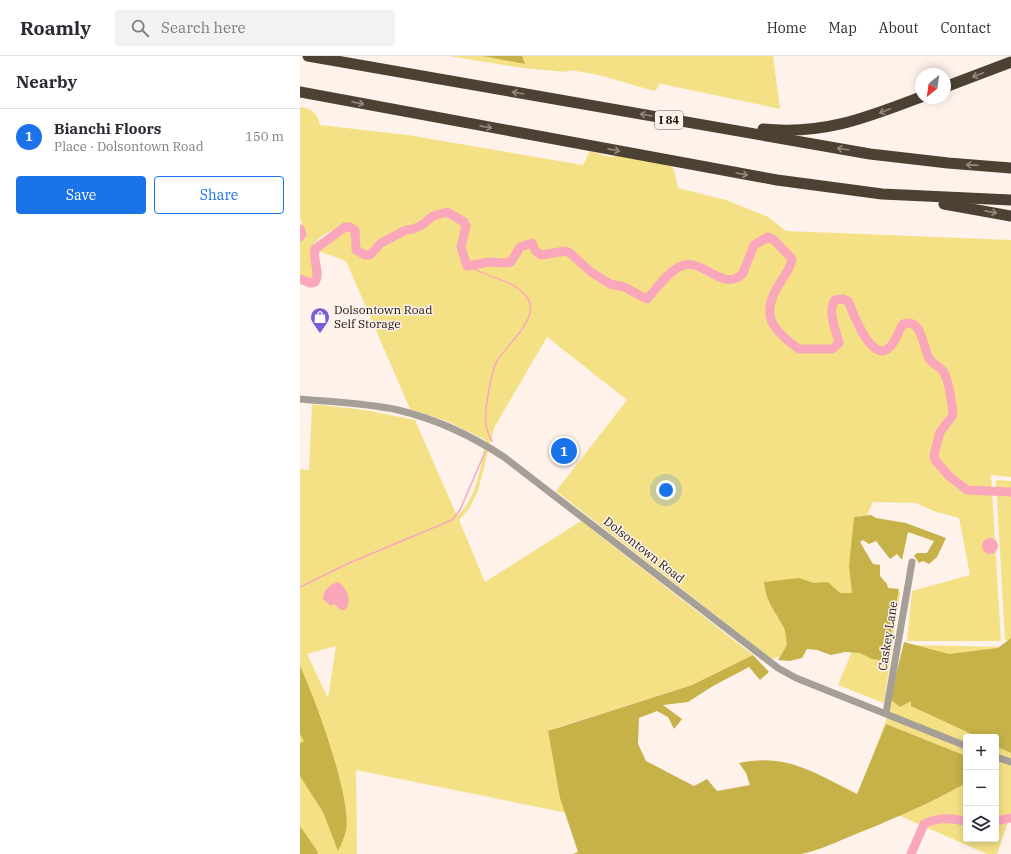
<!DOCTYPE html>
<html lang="en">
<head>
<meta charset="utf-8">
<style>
  :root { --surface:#fff; --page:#f2f2f3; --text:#2b2b33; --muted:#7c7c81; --line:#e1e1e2; --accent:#1a73e8 }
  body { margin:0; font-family:"IBM Plex Serif",serif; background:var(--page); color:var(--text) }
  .controls { position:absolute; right:12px; bottom:12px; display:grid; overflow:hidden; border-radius:4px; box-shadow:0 2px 10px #0003 }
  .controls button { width:36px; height:36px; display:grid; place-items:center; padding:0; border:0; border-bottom:1px solid var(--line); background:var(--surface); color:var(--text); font:20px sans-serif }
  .compass { position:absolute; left:615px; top:12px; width:36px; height:36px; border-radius:50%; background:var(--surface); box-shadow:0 2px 10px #0003; rotate:209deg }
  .you { position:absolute; left:366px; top:434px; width:14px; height:14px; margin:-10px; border:3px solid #fff; border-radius:50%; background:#1a73e8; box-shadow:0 0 0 6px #1a73e833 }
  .badge { display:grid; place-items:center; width:26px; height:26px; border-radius:50%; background:var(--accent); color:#fff; font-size:13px; font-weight:700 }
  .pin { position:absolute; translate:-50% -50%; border:2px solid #fff; box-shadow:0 1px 4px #0006 }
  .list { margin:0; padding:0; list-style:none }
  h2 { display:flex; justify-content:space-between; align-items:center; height:52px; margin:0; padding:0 16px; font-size:17px }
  h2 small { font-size:13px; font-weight:400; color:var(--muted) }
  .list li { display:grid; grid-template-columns:26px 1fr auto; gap:12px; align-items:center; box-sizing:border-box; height:56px; padding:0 16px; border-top:1px solid var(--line) }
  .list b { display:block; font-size:15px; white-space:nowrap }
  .list p { margin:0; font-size:13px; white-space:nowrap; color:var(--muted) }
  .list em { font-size:13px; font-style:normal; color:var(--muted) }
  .actions { display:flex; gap:8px; padding:12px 16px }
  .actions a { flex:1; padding:9px 0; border:1px solid var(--accent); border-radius:4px; text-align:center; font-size:14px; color:var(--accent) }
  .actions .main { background:var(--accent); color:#fff }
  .icon { flex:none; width:22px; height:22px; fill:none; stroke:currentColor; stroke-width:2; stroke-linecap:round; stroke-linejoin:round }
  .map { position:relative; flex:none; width:711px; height:798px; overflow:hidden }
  header { display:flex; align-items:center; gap:24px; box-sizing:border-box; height:56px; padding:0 20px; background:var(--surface); border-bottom:1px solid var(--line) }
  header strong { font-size:19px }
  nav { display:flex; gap:22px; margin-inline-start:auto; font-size:14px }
  .search { width:280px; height:36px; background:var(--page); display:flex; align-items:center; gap:10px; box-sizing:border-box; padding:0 14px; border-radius:4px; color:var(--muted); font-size:15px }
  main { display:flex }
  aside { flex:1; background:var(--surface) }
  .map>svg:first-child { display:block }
</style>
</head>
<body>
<header>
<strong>Roamly</strong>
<div class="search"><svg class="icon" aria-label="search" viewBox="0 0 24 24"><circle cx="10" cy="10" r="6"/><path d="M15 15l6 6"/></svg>Search here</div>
<nav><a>Home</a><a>Map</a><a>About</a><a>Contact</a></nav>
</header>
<main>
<aside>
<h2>Nearby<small></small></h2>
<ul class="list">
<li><span class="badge">1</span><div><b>Bianchi Floors</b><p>Place · Dolsontown Road</p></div><em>150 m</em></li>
</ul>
<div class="actions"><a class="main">Save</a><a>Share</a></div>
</aside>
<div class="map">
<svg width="711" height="798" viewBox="0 0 711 798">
  <rect width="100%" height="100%" fill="#fef2eb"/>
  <g fill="#f4e186" fill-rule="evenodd">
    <polygon points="149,0 473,0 480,53 362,28 359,28 358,32 354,35 299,19 270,14 266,16 223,12"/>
    <path d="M0 51C12 52 18 58 20 69L108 79 283 109 290 95 309 101 352 96 369 107 374 114 378 132 426 144 468 161 486 175 711 184V421L691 419 701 585H607L612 535 670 519 659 462 636 456 616 447 573 446 566 461 560 459 555 480 559 533 600 536 584 647 538 629 571 549 505 592 472 603 256 435 327 344 247 281 194 372 178 435 169 453 159 464 185 526 281 465 453 599 392 629 256 672 272 758 56 714 57 798H0V413L9 414 12 348 65 354 115 364 157 460C177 443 181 409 186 384L144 364 110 353 46 205 16 194 35 180 32 174C24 178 9 188 10 199 10 207 15 214 13 222L8 223 2 220 0 217V185C9 179 2 170 0 161ZM36 590 28 642 7 598Z"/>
    <polygon points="696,424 711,425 711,585 705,584"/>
    <path d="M606 589 711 591V757L697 798H687L557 741 587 662ZM666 681H696V783H666Z"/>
  </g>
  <g fill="#c7b24a">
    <polygon points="183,0 222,0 225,8"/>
    <path d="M571 459 576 462 606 467 646 482 637 501 629 508 623 505 619 507 614 500 617 497H627L634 485 608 476 602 504 597 498 590 503 576 485 569 488 563 484 560 486 573 508 580 509V520L587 528 588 532 599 533 587 601 580 604 572 603 560 597 545 596 531 599 517 594 507 593 502 602 490 605 478 604 487 589C486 583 486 575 483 570 474 553 466 546 464 526L499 522 514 527 528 526 540 537H552L549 510 554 461Z"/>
    <polygon points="711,582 711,697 696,690 696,681 678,681 611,650 611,645 600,651 590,643 604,586 649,598 698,592"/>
    <path d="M453 599 469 616 460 624 449 611 413 630 388 646 363 649 382 663 374 673 368 661 357 655 339 662 338 688 346 705 394 730 407 723 417 735 450 729 446 717 439 707C487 697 515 717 557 738L586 668 666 700V727C627 749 586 766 544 783 530 789 516 795 501 798H273L278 796 260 742 248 675 392 629Z"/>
    <path d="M0 610C15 642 52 742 46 775 44 782 41 789 38 795L23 756 0 720V687L4 685 0 678Z"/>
    <polygon points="0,770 18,796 17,798 0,798"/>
  </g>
  <g fill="#faa7bc">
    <circle cx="690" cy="490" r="8"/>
    <path d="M38 526C47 531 53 546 45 554H41L34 548 31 550 23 543C23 534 30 528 38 526Z"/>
  </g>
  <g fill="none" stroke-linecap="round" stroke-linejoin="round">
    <g stroke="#faa7bc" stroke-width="1.5">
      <path d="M171 211C189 223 215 223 228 243 240 262 206 290 197 305 191 315 184 357 186 368 187 375 189 380 192 385"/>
      <polyline points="0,531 47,508 152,464 160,454 185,396"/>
    </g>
    <g stroke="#faa7bc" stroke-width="9">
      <polyline points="0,173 2,178 0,181"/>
      <path d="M0 223 10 227 15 226C21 217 12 204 15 193L45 171H50L55 174 56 194 65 199H70L81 187 106 174 113 173 122 169 133 160 147 156 164 166 166 170 161 191 167 210 189 206 203 207 211 206 220 191 232 187 235 194 241 199 265 195 270 197 291 216 310 228 324 231 347 243C358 231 365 219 379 211 402 198 422 239 443 217L454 189 468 181 474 184 492 203C490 214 485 218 480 227 459 259 472 274 499 293H532L539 287C536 275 527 255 535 244L543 243 548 245C552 254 571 308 589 292 596 286 598 275 603 268 623 261 623 294 630 304 633 308 639 310 642 314 649 321 652 349 653 359L640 376 634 399 635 404 649 420 667 434 711 436"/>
      <polyline points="696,765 711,762"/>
      <path d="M611 798 624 768C636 762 653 761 666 766"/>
    </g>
    <g stroke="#a59f98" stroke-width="7">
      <path d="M0 343C32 346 66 347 98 354 136 363 172 380 204 401L478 612 496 622 666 690"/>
      <polyline points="586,657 612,506"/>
      <polyline points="696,701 711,706"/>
    </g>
    <g stroke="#4c4233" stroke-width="11">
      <polyline points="8,0 570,98 648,107 711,112"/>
      <polyline points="645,31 711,6"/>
      <polyline points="0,36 477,124 582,138 711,144"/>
      <path d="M463 73C524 79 566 62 621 41"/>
      <polyline points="644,148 711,160"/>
    </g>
  </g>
  <defs><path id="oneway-shaft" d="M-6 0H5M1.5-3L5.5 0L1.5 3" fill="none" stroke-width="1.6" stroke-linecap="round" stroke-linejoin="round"/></defs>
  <g stroke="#93887d">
    <use href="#oneway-shaft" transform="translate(678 19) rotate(159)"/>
    <use href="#oneway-shaft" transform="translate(218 37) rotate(-170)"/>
    <use href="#oneway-shaft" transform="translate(58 47) rotate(11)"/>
    <use href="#oneway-shaft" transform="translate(585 55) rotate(159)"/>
    <use href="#oneway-shaft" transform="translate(346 59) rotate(-170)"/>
    <use href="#oneway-shaft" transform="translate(186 71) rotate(11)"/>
    <use href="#oneway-shaft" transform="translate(543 93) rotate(-171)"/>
    <use href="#oneway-shaft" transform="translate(314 94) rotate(11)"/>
    <use href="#oneway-shaft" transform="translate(672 109) rotate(-176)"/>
    <use href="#oneway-shaft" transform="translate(442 118) rotate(10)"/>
    <use href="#oneway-shaft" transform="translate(691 156) rotate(11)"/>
  </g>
  <defs>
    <g id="shop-pin" transform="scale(1)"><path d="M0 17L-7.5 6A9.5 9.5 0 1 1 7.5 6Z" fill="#7c5cd7" stroke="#fef2eb"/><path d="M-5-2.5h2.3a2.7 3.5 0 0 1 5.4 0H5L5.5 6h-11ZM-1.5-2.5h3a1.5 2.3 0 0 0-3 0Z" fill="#fff"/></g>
  </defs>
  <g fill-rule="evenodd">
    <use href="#shop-pin" x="20" y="261"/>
  </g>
  <g text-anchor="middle" stroke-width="3" stroke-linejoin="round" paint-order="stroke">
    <rect fill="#fef2eb" stroke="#5e5651" stroke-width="1" x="355" y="55" width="28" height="18" rx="3"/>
    <g font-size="11" font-weight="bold" fill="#1a130f">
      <text x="369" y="68">I 84</text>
    </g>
    <g font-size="12" fill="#1a130f" stroke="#fef2eb" text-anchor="start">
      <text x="34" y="258">Dolsontown Road<tspan x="34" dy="14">Self Storage</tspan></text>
    </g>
    <g font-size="12" fill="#1a130f" stroke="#fef2eb">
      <text transform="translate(344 494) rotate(38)" y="4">Dolsontown Road</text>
      <text transform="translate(588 580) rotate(-81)" y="4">Caskey Lane</text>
    </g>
  </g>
</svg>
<div class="controls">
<button>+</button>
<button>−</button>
<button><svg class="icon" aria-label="layers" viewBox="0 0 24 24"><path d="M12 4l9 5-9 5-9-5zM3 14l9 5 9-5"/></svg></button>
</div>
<svg class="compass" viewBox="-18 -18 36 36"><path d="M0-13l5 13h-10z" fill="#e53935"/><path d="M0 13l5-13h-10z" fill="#7c7c81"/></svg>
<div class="you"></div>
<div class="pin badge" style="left:264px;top:395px">1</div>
</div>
</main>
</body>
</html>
